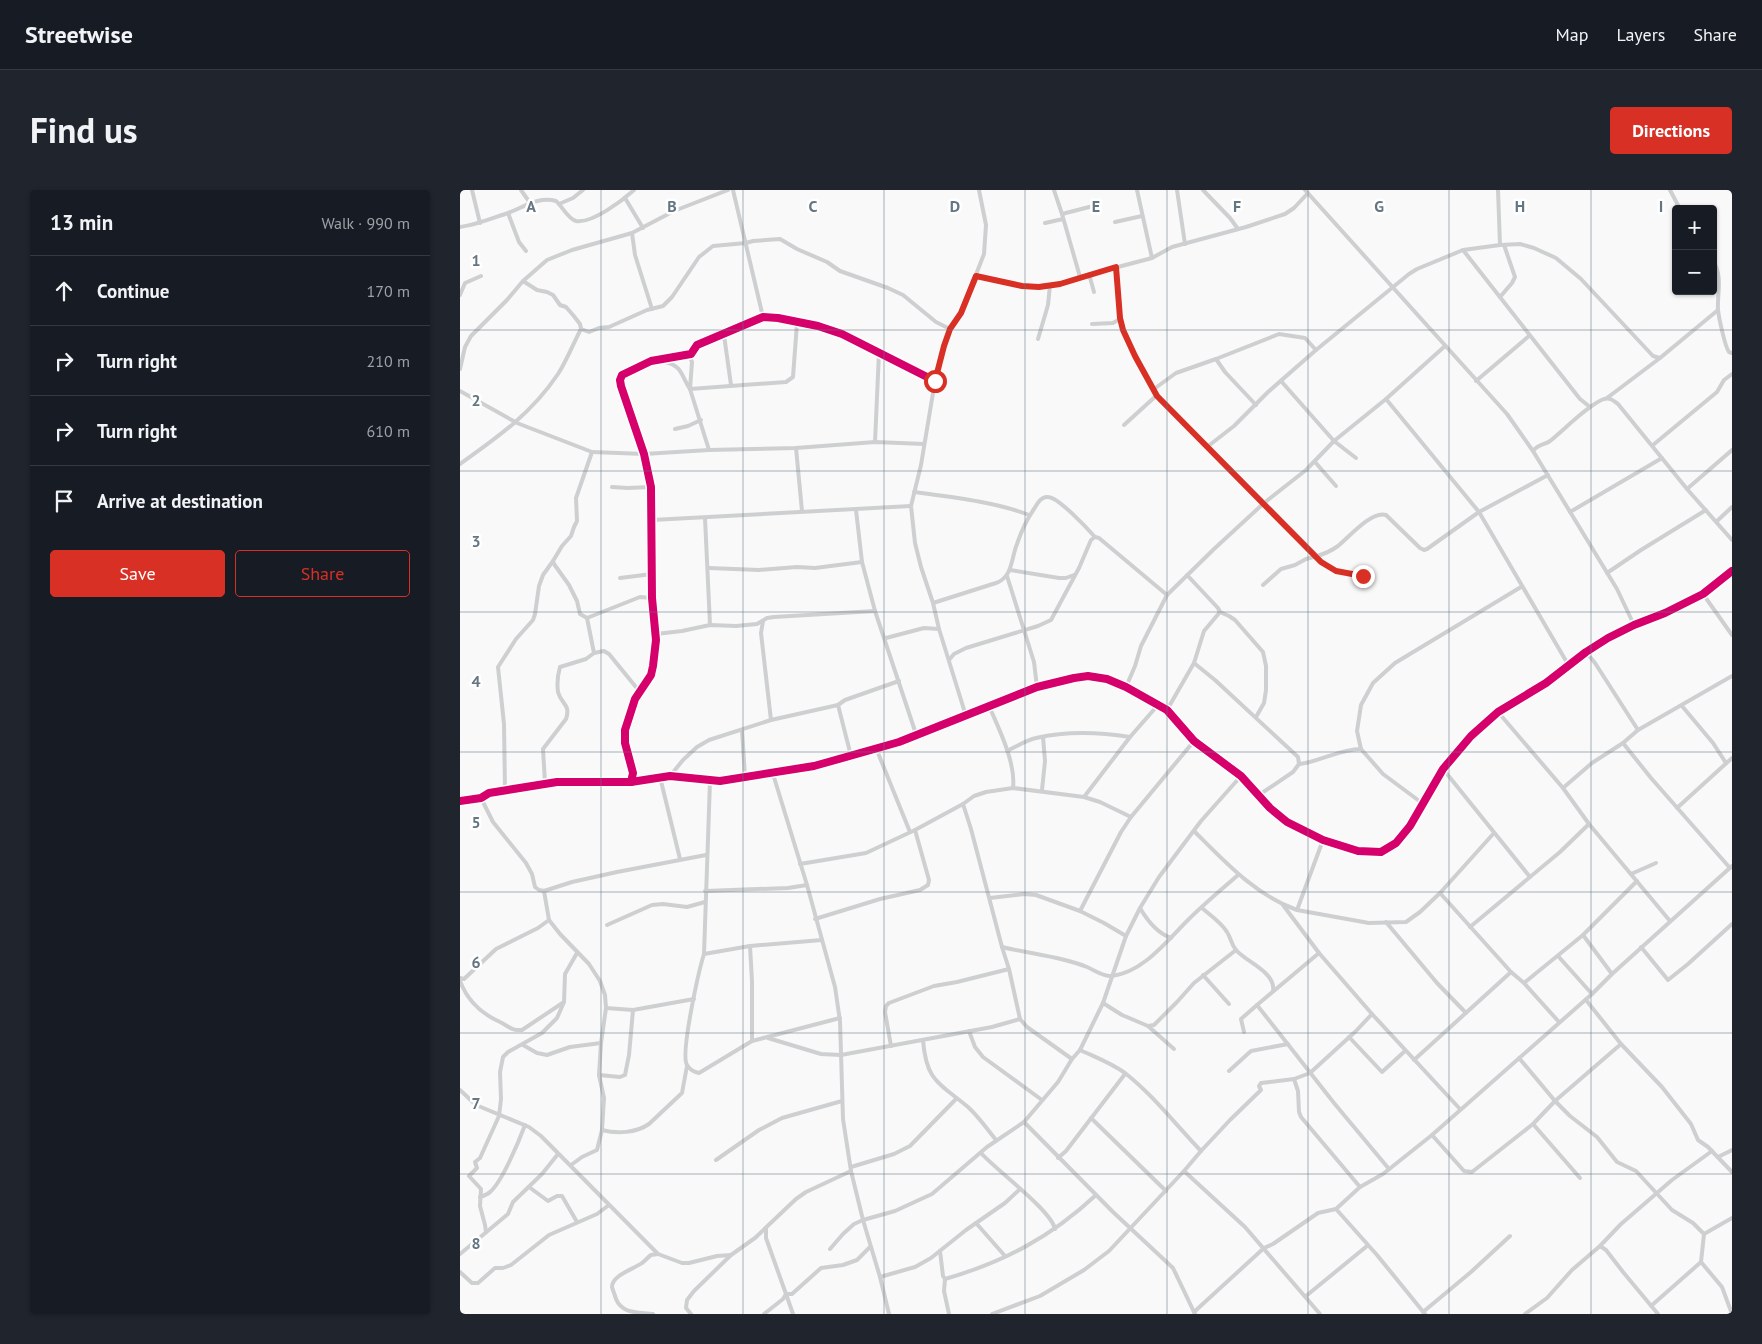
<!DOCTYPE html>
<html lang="en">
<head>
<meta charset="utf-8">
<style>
  :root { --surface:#171b24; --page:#20242c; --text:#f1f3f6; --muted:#9ea1a6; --line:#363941; --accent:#d93025 }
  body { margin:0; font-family:"PT Sans",sans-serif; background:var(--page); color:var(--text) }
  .controls { position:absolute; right:15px; top:15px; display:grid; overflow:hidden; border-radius:5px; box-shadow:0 1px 4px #0004 }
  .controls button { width:45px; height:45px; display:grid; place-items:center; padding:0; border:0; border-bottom:1px solid var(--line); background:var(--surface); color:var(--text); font:25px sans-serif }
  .stop { position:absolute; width:15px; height:15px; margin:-11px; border:4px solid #d93025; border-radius:50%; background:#fff }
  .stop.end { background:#d93025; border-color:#fff; box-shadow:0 1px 5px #0008 }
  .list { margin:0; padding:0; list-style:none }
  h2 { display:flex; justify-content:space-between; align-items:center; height:65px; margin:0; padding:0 20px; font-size:21px }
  h2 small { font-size:16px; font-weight:400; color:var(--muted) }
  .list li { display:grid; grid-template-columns:32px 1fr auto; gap:15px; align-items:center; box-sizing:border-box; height:70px; padding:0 20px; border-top:1px solid var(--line) }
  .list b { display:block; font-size:19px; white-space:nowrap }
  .list em { font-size:16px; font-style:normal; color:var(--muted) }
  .actions { display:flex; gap:10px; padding:15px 20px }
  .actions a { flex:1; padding:11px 0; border:1px solid var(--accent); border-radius:5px; text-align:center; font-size:18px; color:var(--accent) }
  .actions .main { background:var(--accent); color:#fff }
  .icon { flex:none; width:28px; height:28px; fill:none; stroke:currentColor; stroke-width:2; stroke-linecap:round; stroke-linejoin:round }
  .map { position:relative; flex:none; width:1272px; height:1124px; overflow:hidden; border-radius:5px }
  header { display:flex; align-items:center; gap:30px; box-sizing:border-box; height:70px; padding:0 25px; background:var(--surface); border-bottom:1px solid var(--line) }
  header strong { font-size:24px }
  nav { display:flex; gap:28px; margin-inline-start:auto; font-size:18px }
  .intro { display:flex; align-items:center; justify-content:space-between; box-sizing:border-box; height:120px; padding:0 30px }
  h1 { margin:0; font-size:35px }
  .button { padding:12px 22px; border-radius:5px; background:var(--accent); color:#fff; font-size:18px; font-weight:700 }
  main { display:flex; gap:30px; padding:0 30px }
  aside { flex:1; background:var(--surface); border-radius:5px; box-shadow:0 1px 4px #0004 }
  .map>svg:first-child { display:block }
</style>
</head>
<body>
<header>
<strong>Streetwise</strong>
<nav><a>Map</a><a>Layers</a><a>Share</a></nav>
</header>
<div class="intro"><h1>Find us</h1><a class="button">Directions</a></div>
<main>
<aside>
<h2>13 min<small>Walk · 990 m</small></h2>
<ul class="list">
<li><svg class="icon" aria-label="ahead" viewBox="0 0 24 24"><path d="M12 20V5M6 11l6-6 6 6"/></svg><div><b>Continue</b></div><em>170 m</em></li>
<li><svg class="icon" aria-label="right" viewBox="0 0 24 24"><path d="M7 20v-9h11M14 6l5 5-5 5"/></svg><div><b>Turn right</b></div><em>210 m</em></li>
<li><svg class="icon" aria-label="right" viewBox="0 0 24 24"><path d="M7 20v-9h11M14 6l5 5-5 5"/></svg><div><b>Turn right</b></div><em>610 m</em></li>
<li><svg class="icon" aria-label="arrive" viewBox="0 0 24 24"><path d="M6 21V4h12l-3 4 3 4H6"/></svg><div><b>Arrive at destination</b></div></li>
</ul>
<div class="actions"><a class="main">Save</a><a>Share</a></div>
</aside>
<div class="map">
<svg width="1272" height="1124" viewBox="0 0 1272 1124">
  <rect width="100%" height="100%" fill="#f9f9f9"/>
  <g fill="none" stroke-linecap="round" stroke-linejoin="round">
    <g stroke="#cecfd0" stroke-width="4">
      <polyline points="12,0 20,33"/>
      <polyline points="61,0 70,13"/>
      <polyline points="273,0 303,127"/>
      <polyline points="594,0 602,24 620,87"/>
      <polyline points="677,0 692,68"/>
      <polyline points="717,0 725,54"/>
      <polyline points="743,0 770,28 778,39"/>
      <polyline points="845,0 1047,224 1073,261 1157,399 1174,435"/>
      <polyline points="1038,0 1040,55"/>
      <polyline points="1210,0 1220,19"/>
      <polyline points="165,8 183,38"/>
      <polyline points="99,14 113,8 123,0"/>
      <polyline points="48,23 59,52 66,61"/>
      <polyline points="602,24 637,15"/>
      <polyline points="655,32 682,26"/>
      <polyline points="585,33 603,29"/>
      <path d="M0 37C16 35 33 28 48 23 64 17 79 6 96 11 102 16 108 29 116 31 132 34 163 10 174 0"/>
      <polyline points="172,43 175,65 192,119"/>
      <polyline points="1003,60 1120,209 1130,217"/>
      <path d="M1253 71C1263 86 1257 104 1258 120 1259 128 1265 157 1269 162L1272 163"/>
      <path d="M656 77 660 129 663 140 675 166 697 205 857 366C864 364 871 361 878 356 889 347 912 320 926 325L960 358 964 360 967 359 1019 322 1088 285"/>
      <polyline points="629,84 634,102"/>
      <polyline points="516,86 570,97 599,94 620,87 692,68 712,57 786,37 825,24 834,18 848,3"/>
      <polyline points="63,91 77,100 87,102 93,105 100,115 106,117 113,125 120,134 121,139 129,142 139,138 149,137 187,120 203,116 212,107 239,67 253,56 286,53 293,51 320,49 337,59 367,72 380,81 428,98 443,105 476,132 490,139"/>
      <polyline points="0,105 5,93 21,86"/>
      <polyline points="1040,107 1052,93 1055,87 1044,55"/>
      <polyline points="632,134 653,133 660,129"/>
      <polyline points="264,145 271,195"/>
      <polyline points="578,149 588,115 590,95"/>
      <path d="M203 168 205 172C223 176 221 186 230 199L232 172 229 165"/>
      <polyline points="756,169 765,182 796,215"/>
      <polyline points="0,179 5,157 11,146 47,110 63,91 87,70 112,60 172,43 214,21 268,0"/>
      <polyline points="821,191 874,251 896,268"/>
      <polyline points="1016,191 1069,146"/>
      <polyline points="694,199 716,183 756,169 819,144 845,148 856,160"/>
      <polyline points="0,201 57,233 132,262 184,264 249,260 336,258 415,252 464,254"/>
      <polyline points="1147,208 1200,168"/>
      <polyline points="926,209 1019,322 1109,476"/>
      <polyline points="664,235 697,205"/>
      <polyline points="215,239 228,236 241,230"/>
      <polyline points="415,252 419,162"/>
      <polyline points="1193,255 1257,202 1264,190 1272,184"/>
      <polyline points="747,257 774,236 808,202 856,160 949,84 957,79 1003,60 1040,55 1060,54 1074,58 1096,68 1121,89 1193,166 1200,168 1258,120"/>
      <polyline points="336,258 342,321"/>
      <polyline points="249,260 230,199 326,192 333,187 337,133"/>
      <path d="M1073 261C1078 254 1084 255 1090 251 1105 239 1128 215 1144 209 1150 207 1154 211 1158 214L1227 299 1272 350"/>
      <polyline points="132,262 116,308 117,331 114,337 111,346 102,356 93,371 94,374 109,395 117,411 120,424 127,428 180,407 192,408"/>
      <polyline points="855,272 876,296"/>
      <path d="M0 274C38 247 72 223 98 184 107 170 113 154 121 139"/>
      <polyline points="152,297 168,298 191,297"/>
      <polyline points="1227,299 1272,260"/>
      <path d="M454 302C490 307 536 312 569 325"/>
      <polyline points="396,320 402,372 415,421 456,544"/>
      <polyline points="1110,322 1202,268"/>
      <polyline points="245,328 250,435"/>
      <polyline points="192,330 451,316"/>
      <polyline points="1257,331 1272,317"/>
      <polyline points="249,378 299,380 337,377 355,378 402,372"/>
      <polyline points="550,380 599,388 606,388 614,385"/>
      <polyline points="1147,383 1181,360 1246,320"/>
      <polyline points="547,386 574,472 577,497"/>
      <polyline points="160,388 192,384"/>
      <path d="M803 395 821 379 835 375 846 369 857 366C870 381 884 384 903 386"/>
      <polyline points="1243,404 1272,445"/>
      <path d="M473 413 536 393C553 387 551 368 557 354 561 342 567 329 574 319 577 314 581 306 588 307 598 307 627 338 635 347"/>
      <polyline points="760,422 769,426 775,430 803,462 806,476 806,500 804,513 796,527"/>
      <polyline points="303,431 301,443 311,530"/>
      <polyline points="196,444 222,441 250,435 276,436 297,434 307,428 314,427 415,421"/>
      <polyline points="426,448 464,438 479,439"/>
      <polyline points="1126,462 1135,473 1178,540"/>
      <polyline points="134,463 144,461 149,464 180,502"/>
      <polyline points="489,470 494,464 506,458 578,436 591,430 619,378 631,350 635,347 639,348 707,405"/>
      <polyline points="734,473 755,490 838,567 839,574 833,582 799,605"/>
      <polyline points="666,497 675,476 681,456 707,405 754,359 804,313 846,280 874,251 926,209 985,156"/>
      <polyline points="378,515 391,566"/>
      <path d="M529 516C539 539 556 573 553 598"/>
      <polyline points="1222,516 1253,553 1266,573"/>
      <polyline points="707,520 734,473 744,441 760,422 758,418 727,385"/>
      <polyline points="1038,522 1103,598 1129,634 1210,731"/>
      <polyline points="506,526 479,439 473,413 461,377 455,353 451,316 461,275 475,191 484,156 490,139 501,123 524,64 526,35 519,0"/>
      <polyline points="282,540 285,587"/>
      <polyline points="1163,553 1191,588 1270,678"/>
      <polyline points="416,558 450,642"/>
      <path d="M547 561C556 557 566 550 576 548 607 541 638 542 670 547"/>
      <path d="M839 574C860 572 879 559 901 559"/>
      <polyline points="983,579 1070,687"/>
      <polyline points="313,584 347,695 375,797 380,831 383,929 391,981 403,1030 420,1087 429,1124"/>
      <polyline points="210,586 223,570 237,557 249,550 311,530 378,515 385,510 439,491"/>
      <polyline points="200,587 220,669"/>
      <path d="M250 591 244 764C239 780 220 864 227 875 230 880 234 882 239 883L292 851 380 828"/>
      <polyline points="171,592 173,583 165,553 165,540 175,509 191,485 193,476 196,450 192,408 191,297 184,264 161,196 160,190 162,185 191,171 231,164 237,155 303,127 318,128 358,136 382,144 475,191"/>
      <path d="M85 593 83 559 106 529C111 514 101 514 98 502 97 495 98 484 100 477L126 469 134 463 127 428"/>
      <polyline points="1103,598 1132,573 1163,553 1178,540 1272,486"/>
      <polyline points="45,600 44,534 38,477 56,449 73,430 75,424 79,396 83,385 93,371"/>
      <polyline points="582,600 585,571 583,547"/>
      <polyline points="624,607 670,547 698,515"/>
      <polyline points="21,608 33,632 66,673 72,684 75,697 79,700 84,701 112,692 157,682 246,665"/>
      <polyline points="962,613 923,584 901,559 897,541 901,515 913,493 935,473 1061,397"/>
      <polyline points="503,614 511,639 542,757 549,779 560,829 567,837 612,869"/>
      <polyline points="1217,618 1272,568"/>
      <path d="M734 641C764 671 795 705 837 720L909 733 946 732 960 722 980 703 1034 643"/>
      <polyline points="340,674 406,663 455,640 503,614 514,606 526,602 553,598 624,607 640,612 671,627"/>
      <polyline points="1171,684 1196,673"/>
      <polyline points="84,701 89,730 100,744 129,774 140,791 145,805 146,818 141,853 139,885 144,908 142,940 137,960 122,967 111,975"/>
      <polyline points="245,701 328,698 347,695"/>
      <polyline points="980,703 1051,782 1064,793 1099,832"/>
      <polyline points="530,708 564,704 576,705 620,721 644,733 666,746"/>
      <polyline points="823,715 859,763 912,824 1000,919"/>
      <path d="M680 718C687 730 697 743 711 748"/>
      <path d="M742 718C750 725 762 733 767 742 771 748 771 754 776 760 786 772 816 782 813 801"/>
      <polyline points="837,720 863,650"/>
      <polyline points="620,721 661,642 671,627 734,551"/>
      <polyline points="355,729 420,709 460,700 468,695 469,690 455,640"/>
      <polyline points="926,732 977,793 1006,823"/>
      <polyline points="147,735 192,715 203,714 227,717 245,712"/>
      <polyline points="1010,737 1100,662 1129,634"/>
      <polyline points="1123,745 1152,784"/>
      <polyline points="290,756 362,750"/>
      <path d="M542 757C570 764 600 766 627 777 634 780 644 787 652 786 683 782 706 752 727 731 743 715 761 700 778 685"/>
      <polyline points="1181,757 1208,790 1228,774 1272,734"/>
      <polyline points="859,763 797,815 874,913 929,979"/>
      <polyline points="244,764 290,756 292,791 292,851"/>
      <polyline points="1098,766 1132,804"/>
      <polyline points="743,785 769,814"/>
      <polyline points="0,788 4,789 36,759 78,738 89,730"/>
      <path d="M0 791C7 810 22 824 40 832 48 836 52 841 62 840L104 812"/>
      <polyline points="1064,793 1123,745 1177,691"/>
      <polyline points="1126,810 1161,854 1202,897 1231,934 1238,950 1248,957 1272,982"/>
      <polyline points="643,813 662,825 681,833 688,836 694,835 717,812 734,793 776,760"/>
      <polyline points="146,818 173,820 234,809"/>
      <polyline points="688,836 714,859"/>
      <polyline points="509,841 515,857 523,867 582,910"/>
      <polyline points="784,842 781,829 797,815"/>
      <polyline points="889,847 922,882 945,861"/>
      <polyline points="308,848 361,864 381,865 532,837 560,829"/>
      <path d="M463 850C466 891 479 893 508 917 519 927 527 939 536 950"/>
      <polyline points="63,855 77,863 87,865 110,857 141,853"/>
      <polyline points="431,856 425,822 426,816 429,813 474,796 497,792 549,779"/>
      <path d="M620 860C635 867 651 873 665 883 693 905 716 935 741 961"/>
      <polyline points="1059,868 1095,911 1110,926 1137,947 1157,972 1176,981 1212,1020 1233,1033 1244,1044 1241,1072 1262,1097 1272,1124"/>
      <polyline points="954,870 1051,782"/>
      <polyline points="769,881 791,861 828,854"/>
      <polyline points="139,885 160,887 165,885 169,865 173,820"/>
      <polyline points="834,889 838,901 839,922 841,927 900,997"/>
      <polyline points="0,900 16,915 69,937 81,946 198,1064 222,1073 229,1073 257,1066 271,1065"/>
      <polyline points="631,928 706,1001"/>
      <polyline points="564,932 653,1022 713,1078 735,1124"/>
      <polyline points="1073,934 1120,988"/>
      <path d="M142 940C157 944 176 943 189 934L222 903 227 876"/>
      <polyline points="972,945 1004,981 1012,982 1073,934 1095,911 1161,854"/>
      <path d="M521 963C536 980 591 1020 595 1039"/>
      <polyline points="1258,967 1272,960"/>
      <polyline points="598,968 606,961 665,884"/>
      <polyline points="256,970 299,940 322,928 382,911"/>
      <polyline points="391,977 434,964 450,956 496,909"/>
      <polyline points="724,981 785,1037 860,1124"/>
      <polyline points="69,997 88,1011 97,1006 102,1006 117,1032"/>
      <path d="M20 1007C23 1006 28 1004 30 1002 42 992 59 951 65 935"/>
      <polyline points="876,1019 900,997 923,984 972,945 1132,804 1152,784 1272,676"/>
      <polyline points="516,1033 545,1066"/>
      <polyline points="26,1042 25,1035 20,1016 21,999 9,986 17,978 15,972 20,968 39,926 41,909 40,882 43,867 48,862 82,843 97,828 104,812 105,784 117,763"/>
      <polyline points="1244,1044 1272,1028"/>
      <polyline points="1140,1056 1146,1060 1163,1082 1198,1124"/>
      <polyline points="370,1059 383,1044 394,1034 403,1030 435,1021 472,1004 527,957 564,932 598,892 612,869 620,860 643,813 666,746 680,718 699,687 741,631 781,586"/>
      <path d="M480 1061 483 1086 485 1089C544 1072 591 1047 636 1005"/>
      <polyline points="0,1064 48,1024 53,1012 82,984 98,964"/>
      <polyline points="0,1082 12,1093 18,1093 35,1078 43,1078 51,1075 89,1045 137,1024 149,1015"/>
      <polyline points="420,1087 455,1077 471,1068 506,1040 545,1013 560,999"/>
      <polyline points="485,1089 484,1101 489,1124"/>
      <polyline points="846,1106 907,1056"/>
      <polyline points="1191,1116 1241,1072"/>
      <polyline points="734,1122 804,1058 813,1054 858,1023 876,1019 917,1065 965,1124"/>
      <polyline points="963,1122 1011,1082 1050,1046"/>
      <path d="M193 1124C178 1122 162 1124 156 1109 155 1105 153 1101 152 1097 152 1085 174 1079 182 1073 185 1071 188 1067 191 1065L198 1064"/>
      <polyline points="231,1124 226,1118 227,1110 234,1101 271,1065 295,1048 336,1009 346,1002 391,981"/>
      <polyline points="304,1124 323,1109 326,1104 306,1048 306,1038"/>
      <polyline points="333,1124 326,1104 332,1104 361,1078 383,1075 397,1070 410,1057"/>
      <polyline points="532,1124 580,1106 624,1080 649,1061 724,981 741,961 770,930 801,900 799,896 801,893 834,889 850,883 896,841 912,824"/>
      <polyline points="1065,1124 1087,1108 1112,1080 1140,1056 1161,1034 1212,990 1252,961"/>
    </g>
    <polyline stroke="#cecfd0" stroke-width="5" points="0,611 21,608 29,603 97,592 171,592 210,586 260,591 354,576 439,552 577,497 614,488 628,486 647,489 666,497 707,520 734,551 781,586 810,618 827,632 863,650 898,661 921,662 936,653 950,636 983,579 1011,546 1038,522 1086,493 1126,462 1148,448 1174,435 1205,423 1243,404 1272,381"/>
    <g stroke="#fff" stroke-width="11">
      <g id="cycleway">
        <polyline points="171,592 173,583 165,553 165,540 175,509 191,485 193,476 196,450 192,408 191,297 184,264 161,196 160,190 162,185 191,171 231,164 237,155 303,127 318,128 358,136 382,144 475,191"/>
        <polyline points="0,611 21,608 29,603 97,592 171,592 210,586 260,591 354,576 439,552 577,497 614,488 628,486 647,489 666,497 707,520 734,551 781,586 810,618 827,632 863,650 898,661 921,662 936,653 950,636 983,579 1011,546 1038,522 1086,493 1126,462 1148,448 1174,435 1205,423 1243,404 1272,381"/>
      </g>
    </g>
    <use href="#cycleway" stroke="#d6006c" stroke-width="8"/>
  </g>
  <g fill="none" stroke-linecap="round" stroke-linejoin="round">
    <polyline stroke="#d93025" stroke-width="6" points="475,191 484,156 490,139 501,123 516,86 562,96 579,97 600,94 656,77 660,128 663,140 675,166 697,206 861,372 876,381 903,386"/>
  </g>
  <path fill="none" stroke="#657683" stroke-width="1" stroke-opacity="0.55" d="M141 0V1124M283 0V1124M424 0V1124M565 0V1124M707 0V1124M848 0V1124M989 0V1124M1131 0V1124M0 140H1272M0 281H1272M0 422H1272M0 562H1272M0 702H1272M0 843H1272M0 984H1272"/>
  <g font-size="16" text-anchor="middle" font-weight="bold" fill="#657683" stroke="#fff" stroke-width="5" stroke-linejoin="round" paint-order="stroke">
    <text x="71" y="22">A</text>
    <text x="212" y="22">B</text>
    <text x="353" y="22">C</text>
    <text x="495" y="22">D</text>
    <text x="636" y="22">E</text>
    <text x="777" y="22">F</text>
    <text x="919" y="22">G</text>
    <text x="1060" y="22">H</text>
    <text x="1201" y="22">I</text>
    <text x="16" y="76">1</text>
    <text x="16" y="216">2</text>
    <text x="16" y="357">3</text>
    <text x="16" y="497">4</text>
    <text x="16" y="638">5</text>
    <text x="16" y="778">6</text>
    <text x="16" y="919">7</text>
    <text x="16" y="1059">8</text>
  </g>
</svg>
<div class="controls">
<button>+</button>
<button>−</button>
</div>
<div class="stop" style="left:475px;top:191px"></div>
<div class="stop end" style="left:903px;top:386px"></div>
</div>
</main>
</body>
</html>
